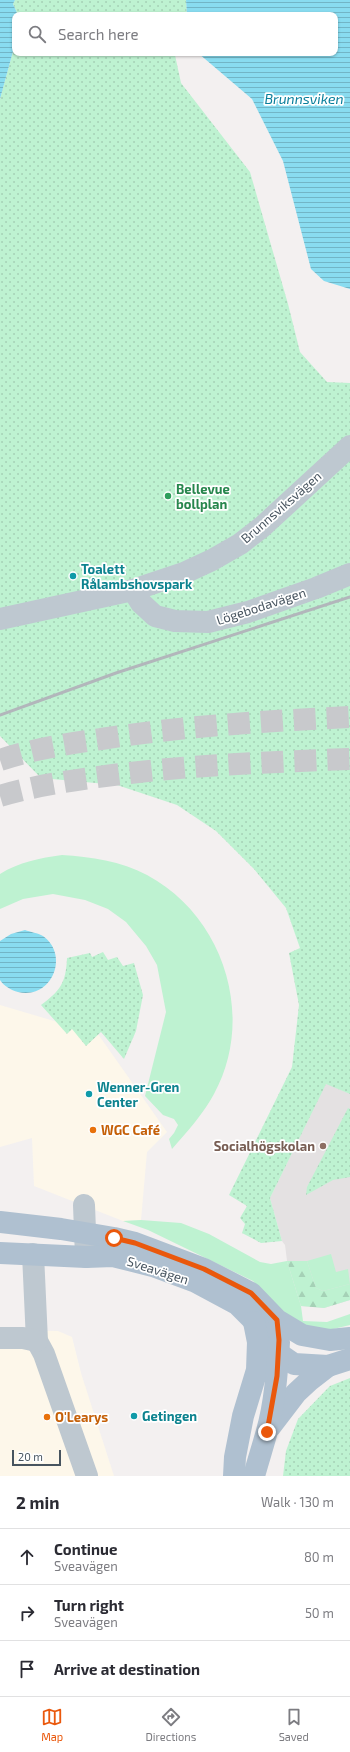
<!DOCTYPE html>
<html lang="en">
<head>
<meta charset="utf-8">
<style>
  :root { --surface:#fff; --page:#f7f7f7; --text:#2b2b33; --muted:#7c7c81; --line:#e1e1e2; --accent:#ea580c }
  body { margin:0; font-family:"Exo 2",sans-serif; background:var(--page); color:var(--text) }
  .scale { position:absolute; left:12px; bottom:10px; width:49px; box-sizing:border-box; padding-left:4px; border:2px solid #47545f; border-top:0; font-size:11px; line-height:14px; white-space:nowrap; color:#47545f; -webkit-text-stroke:3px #fff; paint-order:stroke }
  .stop { position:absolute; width:12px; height:12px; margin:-9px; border:3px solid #ea580c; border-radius:50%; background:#fff }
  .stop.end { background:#ea580c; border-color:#fff; box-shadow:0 1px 4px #0008 }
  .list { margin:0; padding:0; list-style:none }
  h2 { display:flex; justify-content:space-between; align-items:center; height:52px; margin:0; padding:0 16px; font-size:17px }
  h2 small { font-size:13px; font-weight:400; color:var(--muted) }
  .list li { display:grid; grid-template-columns:26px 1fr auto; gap:12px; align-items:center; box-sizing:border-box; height:56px; padding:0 16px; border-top:1px solid var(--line) }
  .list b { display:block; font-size:15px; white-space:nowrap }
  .list p { margin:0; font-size:13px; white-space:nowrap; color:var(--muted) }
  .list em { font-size:13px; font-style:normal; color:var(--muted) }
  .icon { flex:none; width:22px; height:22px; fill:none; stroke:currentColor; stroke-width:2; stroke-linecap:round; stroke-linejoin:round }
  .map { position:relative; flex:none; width:350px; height:1476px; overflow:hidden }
  .search { position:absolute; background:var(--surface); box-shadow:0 1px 3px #0004; left:12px; right:12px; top:12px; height:44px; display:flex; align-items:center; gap:10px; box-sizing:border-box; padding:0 14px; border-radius:8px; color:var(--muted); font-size:15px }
  .sheet { height:220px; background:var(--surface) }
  nav { display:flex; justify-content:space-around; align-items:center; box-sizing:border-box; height:56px; border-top:1px solid var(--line); background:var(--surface); font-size:11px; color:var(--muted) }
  nav a { display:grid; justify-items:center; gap:2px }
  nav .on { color:var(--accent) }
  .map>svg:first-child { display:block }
</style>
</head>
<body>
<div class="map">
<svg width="350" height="1476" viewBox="0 0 350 1476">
  <defs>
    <pattern id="forest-firs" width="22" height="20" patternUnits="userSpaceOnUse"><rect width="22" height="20" fill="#bef2d1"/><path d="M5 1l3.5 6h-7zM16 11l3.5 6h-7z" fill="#a5d1b6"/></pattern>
    <pattern id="park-dots" width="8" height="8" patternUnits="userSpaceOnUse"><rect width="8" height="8" fill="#bef2d1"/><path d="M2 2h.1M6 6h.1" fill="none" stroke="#a5d1b6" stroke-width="1.8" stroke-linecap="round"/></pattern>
    <pattern id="water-rules" width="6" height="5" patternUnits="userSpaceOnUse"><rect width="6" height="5" fill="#89dcf0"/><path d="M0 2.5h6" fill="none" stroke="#72b5c6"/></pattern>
  </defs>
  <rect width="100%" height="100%" fill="#f3f0f0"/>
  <g fill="#fdf7ea">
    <polygon points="0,1005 98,1034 167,1132 147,1152 141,1220 123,1221 34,1186 32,1138 0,1147"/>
    <polygon points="0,1330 58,1331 72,1337 81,1373 114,1476 0,1476"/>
  </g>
  <polygon fill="#e4e1e2" points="326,1083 350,1094 350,1300 324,1308 301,1306 287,1261 285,1245 282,1241 270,1198"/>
  <g fill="#bef2d1">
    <path d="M62 855C91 857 121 861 147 875 224 916 256 1017 214 1094 203 1114 187 1132 172 1149L169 1139 174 1133 178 1125 174 1119 163 1115 145 1096 166 1012 157 965 146 946 126 922 108 909 85 900 53 894 23 899 0 909V874C19 862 40 858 62 855Z"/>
    <polygon points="141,1220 181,1223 209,1234 260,1262 271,1264 287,1261 301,1306 303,1321 327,1322 350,1314 350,1325 325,1331 298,1326 277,1308 253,1281 148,1230 123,1221"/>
    <polygon points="331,1254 336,1272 348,1269 350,1284 323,1291 316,1288 307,1261"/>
  </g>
  <polygon fill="url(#forest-firs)" points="307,1261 316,1288 323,1291 350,1284 350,1300 324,1308 301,1306 287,1261"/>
  <g fill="url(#park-dots)">
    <polygon points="15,0 186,0 187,15 18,15 13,4"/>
    <polygon points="15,44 15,53 177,53 175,55 181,83 250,172 288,304 300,352 327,382 350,383 350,1094 326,1084 270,1198 282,1241 261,1243 242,1233 245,1224 240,1218 247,1206 229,1195 292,1067 299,1005 289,953 300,948 286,908 254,869 216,831 177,805 117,785 41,778 0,736 0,99"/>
    <path d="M103 952 108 960 117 957 123 966 134 963 143 995 136 1031 124 1059 101 1032 86 1046 72 1029 67 1034 41 1005C60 991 66 983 67 958L90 953 92 957Z"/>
    <polygon points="348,1108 350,1109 350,1177 333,1180 306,1195 307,1187"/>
    <polygon points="350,1378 350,1476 283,1476 286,1451 298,1419 330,1386"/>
  </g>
  <g fill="url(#water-rules)">
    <polygon points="0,0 15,0 13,4 18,15 15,15 15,44 0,99"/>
    <polygon points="186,0 350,0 350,289 324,281 311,269 283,161 252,99 198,53 335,53 335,15 187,15"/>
    <path d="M25 930C30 932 38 933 43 936 70 955 52 1000 18 992 11 990 4 986 0 980V941L11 934Z"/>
  </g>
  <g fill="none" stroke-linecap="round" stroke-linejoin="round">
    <g stroke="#c8c9cc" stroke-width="22" stroke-dasharray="22 11" stroke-linecap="butt">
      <path d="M0 760C33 749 67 744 101 739 184 726 267 721 350 717"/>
      <path d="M0 796C37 785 75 780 113 775 192 765 271 762 350 759"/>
    </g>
    <g stroke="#bec8d0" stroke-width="22">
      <polyline points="133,590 141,603 155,616 175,621 208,622 248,612 316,588 350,574"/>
      <polyline points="0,619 133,590 184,573 212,560 240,544 262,527 350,446"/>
      <polyline points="84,1205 86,1257"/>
      <polyline points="33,1254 37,1341 44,1354 87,1476"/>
      <polyline points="0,1338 23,1338 37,1341"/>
    </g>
    <g stroke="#afc0d0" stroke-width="22">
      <polyline points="0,1222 61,1229 114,1238 135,1243 204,1269 251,1293 277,1320 302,1335 330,1340 350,1338"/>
      <polyline points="0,1253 86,1257 113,1256 153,1266 196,1282 237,1304 254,1321 278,1353 294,1364 328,1366 350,1359"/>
      <polyline points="270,1427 296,1393 310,1380 328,1366"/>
      <polyline points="234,1476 235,1457 243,1416 257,1370 258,1342 254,1322"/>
      <path d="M254 1476C258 1461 263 1446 267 1431 275 1403 277 1372 279 1342"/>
    </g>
    <polyline stroke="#b2b6bb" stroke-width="3" points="0,715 116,673 350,597"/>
  </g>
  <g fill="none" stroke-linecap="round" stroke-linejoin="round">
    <polyline stroke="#ea580c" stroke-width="5" points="114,1238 135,1243 204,1269 251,1293 277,1320 279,1340 277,1376 267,1432"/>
  </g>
  <circle fill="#2e9e5b" stroke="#fff" stroke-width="1.5" cx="168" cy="496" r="4"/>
  <g fill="#0f9aa8" stroke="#fff" stroke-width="1.5">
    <circle cx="73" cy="576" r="4"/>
    <circle cx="89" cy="1094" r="4"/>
    <circle cx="134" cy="1416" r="4"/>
  </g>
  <g fill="#e8710a" stroke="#fff" stroke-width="1.5">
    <circle cx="93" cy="1130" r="4"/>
    <circle cx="47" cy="1417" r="4"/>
  </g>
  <circle fill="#8d6e63" stroke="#fff" stroke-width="1.5" cx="323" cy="1146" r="4"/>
  <g text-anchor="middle" stroke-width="3.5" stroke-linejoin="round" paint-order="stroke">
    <g font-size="13" font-weight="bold" fill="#27864d" stroke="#fff" text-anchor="start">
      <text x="176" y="494">Bellevue<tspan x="176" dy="15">bollplan</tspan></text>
    </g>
    <g font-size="13" fill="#47545f" stroke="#fff">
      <text transform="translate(281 507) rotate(-41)" y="5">Brunnsviksvägen</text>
      <text transform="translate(261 606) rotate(-18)" y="5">Lögebodavägen</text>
      <text transform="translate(158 1270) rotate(18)" y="5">Sveavägen</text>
    </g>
    <g font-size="13" font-weight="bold" fill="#0d838f" stroke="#fff" text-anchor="start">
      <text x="81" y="574">Toalett<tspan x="81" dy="15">Rålambshovspark</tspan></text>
      <text x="97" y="1092">Wenner-Gren<tspan x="97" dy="15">Center</tspan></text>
      <text x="142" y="1421">Getingen</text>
    </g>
    <g font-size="13" font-weight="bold" fill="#c56008" stroke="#fff" text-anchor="start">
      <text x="101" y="1135">WGC Café</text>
      <text x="55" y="1422">O'Learys</text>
    </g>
    <g font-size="13" font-weight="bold" fill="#785e54" stroke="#fff" text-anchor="end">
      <text x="315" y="1151">Socialhögskolan</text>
    </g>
    <g font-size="14" font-style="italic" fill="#087e9b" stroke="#fff">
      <text x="304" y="104">Brunnsviken</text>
    </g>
  </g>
</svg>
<div class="scale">20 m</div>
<div class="stop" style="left:114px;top:1238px"></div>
<div class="stop end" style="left:267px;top:1432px"></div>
<div class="search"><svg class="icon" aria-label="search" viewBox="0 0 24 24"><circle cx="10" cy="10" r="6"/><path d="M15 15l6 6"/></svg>Search here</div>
</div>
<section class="sheet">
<h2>2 min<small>Walk · 130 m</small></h2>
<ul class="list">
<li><svg class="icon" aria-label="ahead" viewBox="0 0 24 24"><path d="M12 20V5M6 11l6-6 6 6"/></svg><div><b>Continue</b><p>Sveavägen</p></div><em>80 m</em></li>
<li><svg class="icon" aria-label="right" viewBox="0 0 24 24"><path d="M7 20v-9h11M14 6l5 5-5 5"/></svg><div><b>Turn right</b><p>Sveavägen</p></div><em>50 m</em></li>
<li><svg class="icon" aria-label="arrive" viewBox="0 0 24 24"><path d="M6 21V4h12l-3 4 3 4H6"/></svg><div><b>Arrive at destination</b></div></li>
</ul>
</section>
<nav>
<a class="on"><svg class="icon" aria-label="map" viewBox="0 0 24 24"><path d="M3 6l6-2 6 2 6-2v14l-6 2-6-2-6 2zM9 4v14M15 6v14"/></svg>Map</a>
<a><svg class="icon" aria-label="directions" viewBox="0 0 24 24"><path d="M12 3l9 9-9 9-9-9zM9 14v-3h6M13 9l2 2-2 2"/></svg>Directions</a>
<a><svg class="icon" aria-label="saved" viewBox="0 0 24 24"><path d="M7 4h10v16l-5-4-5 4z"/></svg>Saved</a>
</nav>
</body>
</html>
